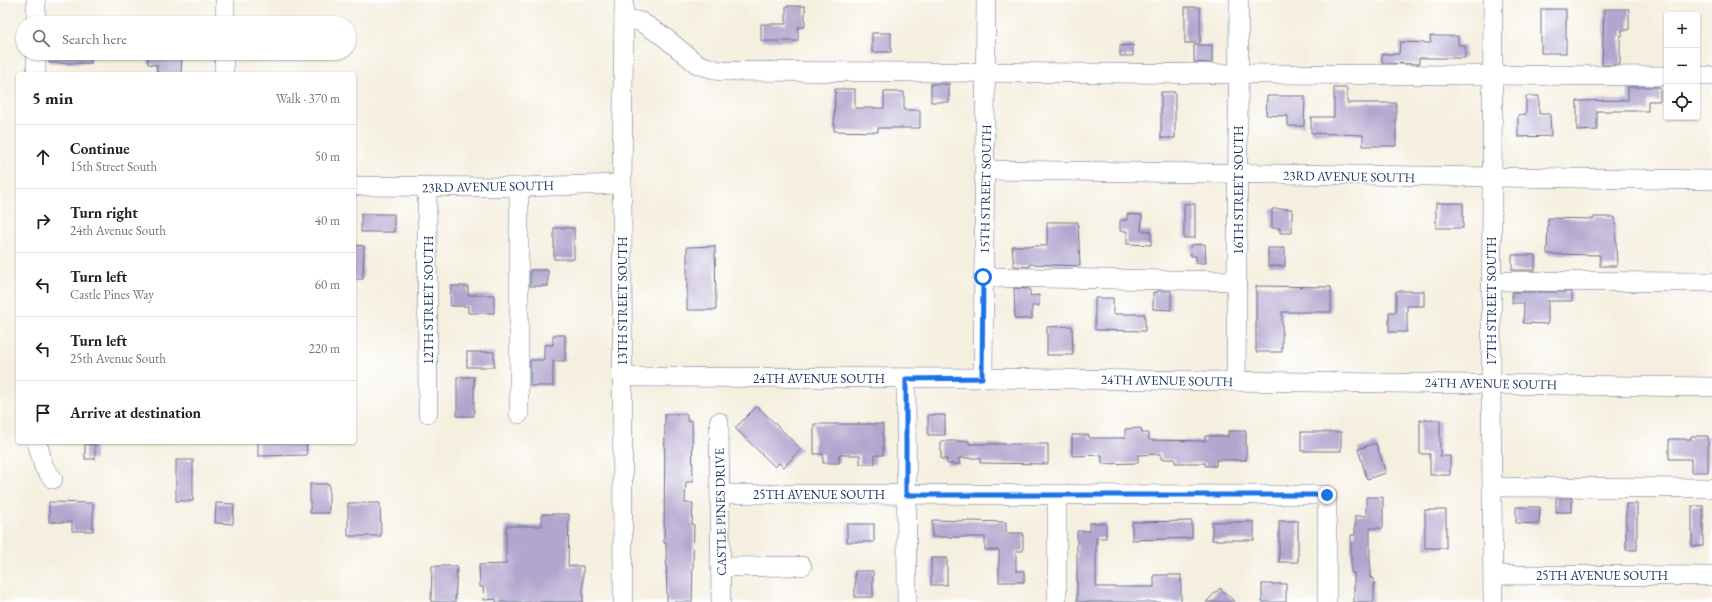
<!DOCTYPE html>
<html lang="en">
<head>
<meta charset="utf-8">
<style>
  :root { --surface:#fff; --page:#f2f2f2; --text:#202124; --muted:#757577; --line:#e0e0e0 }
  body { margin:0; font-family:"EB Garamond",serif; background:var(--page); color:var(--text) }
  .controls { position:absolute; right:12px; top:12px; display:grid; overflow:hidden; border-radius:4px; box-shadow:0 1px 3px #0004 }
  .controls button { width:36px; height:36px; display:grid; place-items:center; padding:0; border:0; border-bottom:1px solid var(--line); background:var(--surface); color:var(--text); font:20px sans-serif }
  .stop { position:absolute; width:12px; height:12px; margin:-9px; border:3px solid #1a73e8; border-radius:50%; background:#fff }
  .stop.end { background:#1a73e8; border-color:#fff; box-shadow:0 1px 4px #0008 }
  .list { margin:0; padding:0; list-style:none }
  h2 { display:flex; justify-content:space-between; align-items:center; height:52px; margin:0; padding:0 16px; font-size:17px }
  h2 small { font-size:13px; font-weight:400; color:var(--muted) }
  .list li { display:grid; grid-template-columns:26px 1fr auto; gap:12px; align-items:center; box-sizing:border-box; height:64px; padding:0 16px; border-top:1px solid var(--line) }
  .list b { display:block; font-size:15px; white-space:nowrap }
  .list p { margin:0; font-size:13px; white-space:nowrap; color:var(--muted) }
  .list em { font-size:13px; font-style:normal; color:var(--muted) }
  .icon { flex:none; width:22px; height:22px; fill:none; stroke:currentColor; stroke-width:2; stroke-linecap:round; stroke-linejoin:round }
  .map { position:relative; flex:none; width:1712px; height:602px; overflow:hidden }
  .search { position:absolute; background:var(--surface); box-shadow:0 1px 3px #0004; left:16px; top:16px; width:340px; height:44px; display:flex; align-items:center; gap:10px; box-sizing:border-box; padding:0 14px; border-radius:22px; color:var(--muted); font-size:15px }
  .panel { position:absolute; background:var(--surface); box-shadow:0 1px 3px #0004; left:16px; top:72px; width:340px; height:372px; border-radius:4px }
  .map>svg:first-child { display:block }
</style>
</head>
<body>
<div class="map">
<svg width="1712" height="602" viewBox="0 0 1712 602">
  <rect width="100%" height="100%" fill="#fff"/>
  <filter id="ink" filterUnits="userSpaceOnUse"><feTurbulence type="fractalNoise" baseFrequency=".025" numOctaves="2"/><feDisplacementMap in="SourceGraphic" scale="8" xChannelSelector="R" yChannelSelector="G"/><feConvolveMatrix kernelMatrix="1 2 1 2 8 2 1 2 1" color-interpolation-filters="sRGB"/></filter>
  <filter id="wash" filterUnits="userSpaceOnUse"><feTurbulence type="fractalNoise" baseFrequency=".012" numOctaves="4" result="noise"/><feDisplacementMap in="SourceGraphic" scale="16" xChannelSelector="R" yChannelSelector="G"/><feGaussianBlur stdDeviation="0.9" result="paint"/><feColorMatrix in="noise" values="0 0 0 0 0 0 0 0 0 0 0 0 0 0 0 0 0 1.4 0 .05"/><feComposite in="paint" operator="in"/></filter>
  <g filter="url(#wash)">
    <rect width="100%" height="100%" fill="#f5efdf"/>
    <g id="blocks">
      <g fill="#b2a5ce">
        <polygon points="786,6 805,6 805,27 798,27 798,41 761,41 761,24 786,24"/>
        <rect x="1185" y="7" width="15" height="36"/>
        <rect x="1541" y="9" width="25" height="44"/>
        <polygon points="1604,9 1629,9 1629,30 1622,30 1622,36 1620,36 1620,65 1602,65"/>
        <rect x="872" y="33" width="19" height="19"/>
        <polygon points="1430,36 1458,36 1458,45 1465,45 1465,58 1419,58 1419,64 1382,63 1382,54 1399,54 1400,42 1431,43"/>
        <polygon points="1133,45 1133,56 1120,56 1120,46"/>
        <polygon points="1194,45 1212,45 1212,63 1194,62"/>
        <rect x="49" y="53" width="42" height="10"/>
        <polygon points="148,53 182,53 181,74 157,73 157,65 148,64"/>
        <rect x="931" y="84" width="18" height="18"/>
        <polygon points="1628,87 1660,87 1660,101 1648,101 1648,111 1597,111 1597,130 1577,131 1577,101 1628,100"/>
        <polygon points="1334,88 1347,88 1347,103 1396,103 1396,146 1363,146 1363,135 1311,133 1311,117 1334,117"/>
        <polygon points="835,89 855,89 855,108 884,108 884,92 904,92 904,110 920,110 920,128 878,128 878,132 834,131"/>
        <rect x="1161" y="92" width="14" height="46"/>
        <polygon points="1267,96 1305,96 1304,126 1288,126 1288,116 1266,115"/>
        <polygon points="1526,96 1539,96 1539,114 1550,114 1551,136 1518,137 1518,115 1526,114"/>
        <rect x="1436" y="203" width="27" height="25"/>
        <rect x="1184" y="204" width="11" height="34"/>
        <polygon points="1272,209 1292,209 1292,233 1280,233 1280,228 1272,228"/>
        <rect x="361" y="214" width="33" height="18"/>
        <polygon points="1127,214 1142,215 1141,231 1151,231 1151,245 1127,244 1127,231 1120,231 1120,220 1127,220"/>
        <polygon points="1594,217 1615,217 1617,266 1600,266 1600,255 1547,254 1548,218 1594,219"/>
        <polygon points="1047,222 1078,222 1080,266 1030,264 1030,267 1014,266 1012,246 1047,246"/>
        <rect x="554" y="228" width="20" height="31"/>
        <polygon points="1205,244 1206,263 1196,263 1196,256 1191,256 1190,245"/>
        <polygon points="354,245 364,246 363,279 354,279"/>
        <polygon points="715,246 716,310 687,310 687,247"/>
        <rect x="1268" y="248" width="17" height="18"/>
        <rect x="1512" y="255" width="23" height="15"/>
        <rect x="530" y="270" width="18" height="16"/>
        <polygon points="451,286 468,286 468,295 494,295 494,313 468,313 468,306 450,306"/>
        <polygon points="1256,286 1331,287 1331,312 1282,312 1282,352 1256,352"/>
        <polygon points="1014,288 1030,289 1030,296 1039,295 1039,306 1032,306 1032,319 1015,319"/>
        <polygon points="1157,291 1171,291 1171,310 1153,309 1153,292 1157,293"/>
        <polygon points="1396,291 1424,291 1424,306 1407,306 1407,332 1389,332 1389,312 1396,312"/>
        <polygon points="1512,292 1572,292 1572,301 1548,301 1548,324 1523,323 1524,303 1512,303"/>
        <polygon points="1095,298 1113,298 1113,314 1145,314 1145,331 1095,330"/>
        <polygon points="1072,326 1073,355 1047,355 1047,327"/>
        <polygon points="553,335 565,335 565,361 553,361 553,386 530,386 530,360 544,360 544,345 553,345"/>
        <rect x="467" y="352" width="27" height="15"/>
        <rect x="457" y="377" width="17" height="39"/>
        <polygon points="757,406 801,449 784,467 779,463 775,467 735,428"/>
        <polygon points="665,414 687,414 687,421 692,421 693,482 686,482 685,503 693,503 692,524 694,525 692,602 667,602 666,543 664,543"/>
        <rect x="928" y="415" width="17" height="20"/>
        <polygon points="1420,420 1440,420 1440,456 1450,456 1450,475 1430,475 1430,454 1420,454"/>
        <polygon points="814,424 883,424 883,455 875,455 875,464 860,464 860,455 839,455 839,463 823,463 823,454 814,454"/>
        <polygon points="1141,428 1142,433 1149,433 1149,440 1205,441 1205,436 1228,436 1228,431 1246,431 1246,460 1216,460 1216,466 1205,466 1205,463 1175,463 1175,459 1161,459 1161,454 1138,455 1138,463 1102,464 1102,455 1072,456 1072,435 1089,435 1089,438 1125,438 1125,429"/>
        <rect x="1301" y="432" width="40" height="19"/>
        <polygon points="1691,436 1708,436 1708,472 1691,472 1691,459 1669,459 1669,439 1691,439"/>
        <polygon points="941,441 969,441 969,444 1048,444 1048,464 980,463 980,458 959,458 959,464 947,464 947,459 941,459"/>
        <polygon points="258,442 306,442 307,455 258,456"/>
        <polygon points="1376,443 1386,473 1367,479 1358,449"/>
        <rect x="85" y="444" width="10" height="15"/>
        <rect x="176" y="460" width="17" height="41"/>
        <rect x="310" y="484" width="19" height="29"/>
        <polygon points="1366,497 1383,497 1383,528 1370,528 1370,578 1374,578 1374,602 1354,602 1354,573 1351,573 1351,535 1355,535 1355,516 1366,516"/>
        <rect x="1556" y="498" width="16" height="14"/>
        <polygon points="49,502 93,503 93,531 72,531 72,522 49,522"/>
        <polygon points="216,503 234,504 233,524 215,523"/>
        <polygon points="348,503 380,503 381,536 348,536"/>
        <rect x="1626" y="504" width="11" height="46"/>
        <rect x="1692" y="506" width="11" height="40"/>
        <polygon points="1516,507 1540,507 1539,524 1516,523"/>
        <rect x="1425" y="510" width="21" height="38"/>
        <polygon points="542,514 569,514 568,566 583,566 583,602 496,602 496,599 484,600 483,587 480,587 479,565 506,564 506,526 542,526"/>
        <polygon points="932,520 1006,522 1006,533 1023,533 1023,551 1016,551 1016,571 1024,571 1024,582 999,582 999,550 985,550 985,537 932,537"/>
        <polygon points="1192,521 1192,538 1132,540 1132,522"/>
        <rect x="1279" y="521" width="19" height="41"/>
        <rect x="1212" y="522" width="42" height="18"/>
        <polygon points="1089,523 1106,523 1106,538 1096,538 1096,587 1154,587 1154,575 1181,575 1181,602 1077,602 1077,531 1089,531"/>
        <rect x="847" y="524" width="27" height="18"/>
        <rect x="931" y="558" width="16" height="27"/>
        <polygon points="432,566 457,566 455,602 431,602"/>
        <rect x="855" y="571" width="18" height="26"/>
        <rect x="1262" y="584" width="24" height="18"/>
        <polygon points="1220,588 1235,602 1206,602"/>
      </g>
    </g>
  </g>
  <g filter="url(#ink)">
    <use href="#blocks" fill-opacity="0" stroke="#67728b" stroke-width="1"/>
    <g fill="none" stroke-linecap="round" stroke-linejoin="round">
      <g stroke="#67728b" stroke-width="20">
        <g id="minor">
          <polyline points="624,18 641,22 663,36 697,64 720,71 1667,76"/>
          <polyline points="36,23 36,0"/>
          <polyline points="225,23 225,0"/>
          <polyline points="36,74 36,53"/>
          <polyline points="224,74 224,53"/>
          <polyline points="1697,76 1712,76"/>
          <polyline points="985,170 1712,180"/>
          <polyline points="354,186 519,187 622,184"/>
          <polyline points="427,187 428,413"/>
          <polyline points="519,187 519,414"/>
          <polyline points="983,277 1237,281"/>
          <polyline points="1491,281 1712,282"/>
          <polyline points="623,377 983,378 1712,387"/>
          <polyline points="983,378 986,0"/>
          <polyline points="906,379 907,602"/>
          <polyline points="1236,381 1239,0"/>
          <polyline points="719,422 721,602"/>
          <polyline points="37,442 44,467 53,479"/>
          <polyline points="1493,487 1712,488"/>
          <polyline points="720,494 1327,495 1327,602"/>
          <polyline points="721,567 802,566"/>
          <polyline points="1493,575 1712,576"/>
          <polyline points="623,602 622,184 624,0"/>
          <polyline points="1057,602 1057,496"/>
          <polyline points="1493,602 1491,383 1493,0"/>
        </g>
      </g>
      <use href="#minor" stroke="#fff" stroke-width="19"/>
    </g>
  </g>
  <g fill="none" stroke-linecap="round" stroke-linejoin="round" filter="url(#ink)">
    <polyline stroke="#1a73e8" stroke-width="5" points="983,277 982,378 906,379 906,495 1327,495"/>
  </g>
  <g text-anchor="middle" stroke-width="3" stroke-linejoin="round" paint-order="stroke">
    <g font-size="13" fill="#1b2f5e" stroke="#fff">
      <text transform="translate(1349 176) rotate(1)" y="5">23RD AVENUE SOUTH</text>
      <text transform="translate(488 186) rotate(-1)" y="5">23RD AVENUE SOUTH</text>
      <text transform="translate(985 189) rotate(-89)" y="5">15TH STREET SOUTH</text>
      <text transform="translate(1238 190) rotate(-90)" y="5">16TH STREET SOUTH</text>
      <text transform="translate(428 300) rotate(-90)" y="5">12TH STREET SOUTH</text>
      <text transform="translate(622 301) rotate(-90)" y="5">13TH STREET SOUTH</text>
      <text transform="translate(1491 301) rotate(-90)" y="5">17TH STREET SOUTH</text>
      <text x="819" y="383">24TH AVENUE SOUTH</text>
      <text transform="translate(1167 380) rotate(1)" y="5">24TH AVENUE SOUTH</text>
      <text transform="translate(1491 383) rotate(1)" y="5">24TH AVENUE SOUTH</text>
      <text x="819" y="499">25TH AVENUE SOUTH</text>
      <text transform="translate(720 512) rotate(-91)" y="5">CASTLE PINES DRIVE</text>
      <text x="1602" y="580">25TH AVENUE SOUTH</text>
    </g>
  </g>
</svg>
<div class="controls">
<button>+</button>
<button>−</button>
<button><svg class="icon" aria-label="locate" viewBox="0 0 24 24"><circle cx="12" cy="12" r="6"/><path d="M12 2v4M12 18v4M2 12h4M18 12h4"/></svg></button>
</div>
<div class="stop" style="left:983px;top:277px"></div>
<div class="stop end" style="left:1327px;top:495px"></div>
<div class="search"><svg class="icon" aria-label="search" viewBox="0 0 24 24"><circle cx="10" cy="10" r="6"/><path d="M15 15l6 6"/></svg>Search here</div>
<section class="panel">
<h2>5 min<small>Walk · 370 m</small></h2>
<ul class="list">
<li><svg class="icon" aria-label="ahead" viewBox="0 0 24 24"><path d="M12 20V5M6 11l6-6 6 6"/></svg><div><b>Continue</b><p>15th Street South</p></div><em>50 m</em></li>
<li><svg class="icon" aria-label="right" viewBox="0 0 24 24"><path d="M7 20v-9h11M14 6l5 5-5 5"/></svg><div><b>Turn right</b><p>24th Avenue South</p></div><em>40 m</em></li>
<li><svg class="icon" aria-label="left" viewBox="0 0 24 24"><path d="M17 20v-9H6M10 6l-5 5 5 5"/></svg><div><b>Turn left</b><p>Castle Pines Way</p></div><em>60 m</em></li>
<li><svg class="icon" aria-label="left" viewBox="0 0 24 24"><path d="M17 20v-9H6M10 6l-5 5 5 5"/></svg><div><b>Turn left</b><p>25th Avenue South</p></div><em>220 m</em></li>
<li><svg class="icon" aria-label="arrive" viewBox="0 0 24 24"><path d="M6 21V4h12l-3 4 3 4H6"/></svg><div><b>Arrive at destination</b></div></li>
</ul>
</section>
</div>
</body>
</html>
